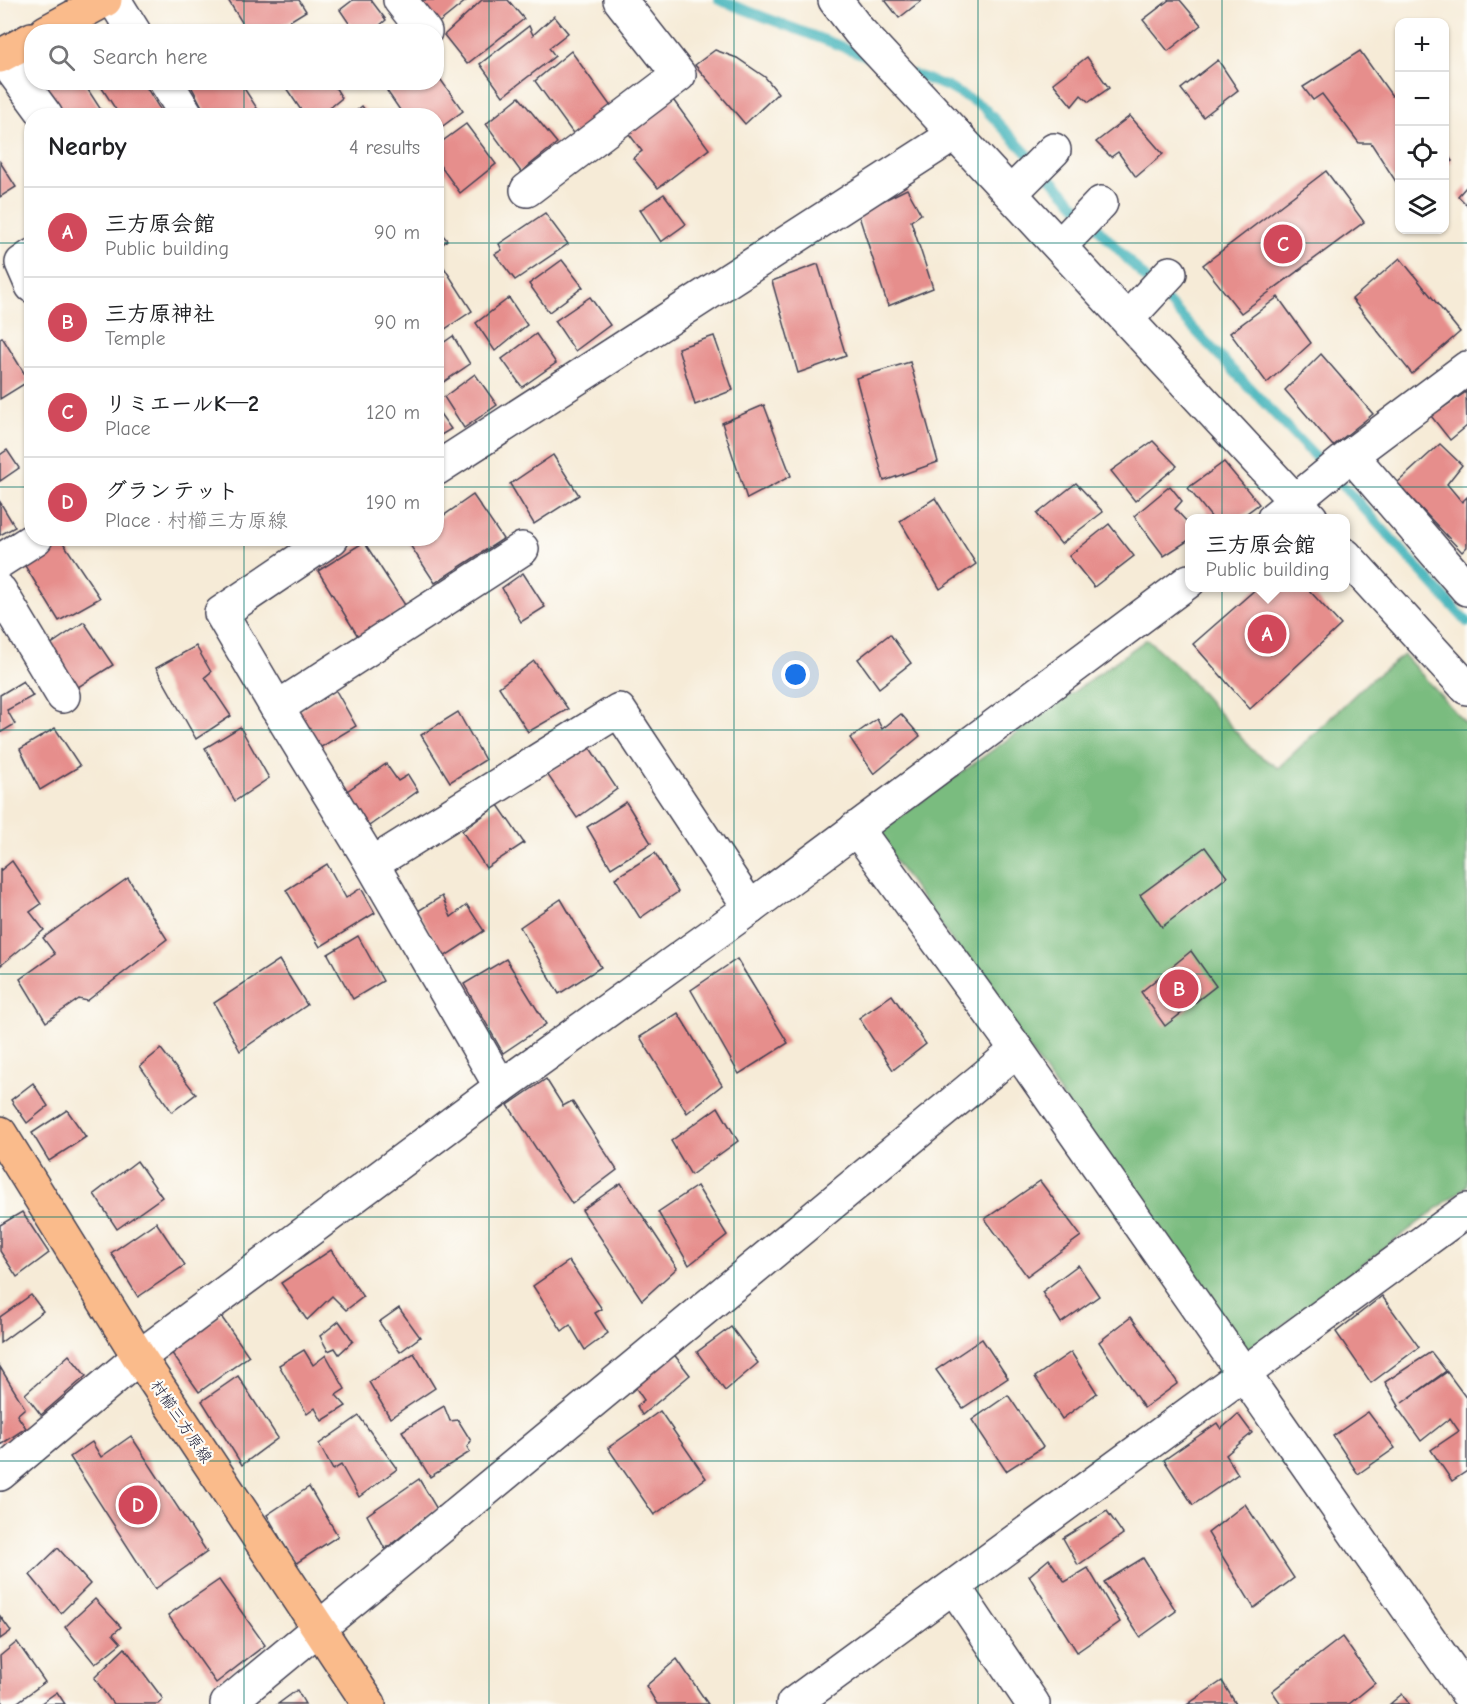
<!DOCTYPE html>
<html lang="en">
<head>
<meta charset="utf-8">
<style>
  :root { --surface:#fff; --page:#f6f6f6; --text:#202124; --muted:#757577; --line:#e0e0e0; --accent:#d1495b }
  body { margin:0; font-family:"Comic Neue","Klee One",sans-serif; background:var(--page); color:var(--text) }
  .controls { position:absolute; right:18px; top:18px; display:grid; overflow:hidden; border-radius:12px; box-shadow:0 2px 4px #0004 }
  .controls button { width:54px; height:54px; display:grid; place-items:center; padding:0; border:0; border-bottom:2px solid var(--line); background:var(--surface); color:var(--text); font:30px sans-serif }
  .you { position:absolute; left:796px; top:675px; width:21px; height:21px; margin:-15px; border:4px solid #fff; border-radius:50%; background:#1a73e8; box-shadow:0 0 0 9px #1a73e833 }
  .badge { display:grid; place-items:center; width:39px; height:39px; border-radius:50%; background:var(--accent); color:#fff; font-size:20px; font-weight:700 }
  .pin { position:absolute; translate:-50% -50%; border:3px solid #fff; box-shadow:0 2px 6px #0006 }
  .popup { position:absolute; left:1185px; top:514px; width:165px; height:78px; box-sizing:border-box; display:grid; place-content:center; border-radius:12px; background:var(--surface); filter:drop-shadow(0 2px 4px #0005); font-size:20px; white-space:nowrap; color:var(--muted) }
  .popup b { font-size:22px; color:var(--text) }
  .popup::after { content:''; position:absolute; left:50%; top:100%; margin-left:-12px; border:12px solid transparent; border-top-color:var(--surface) }
  .list { margin:0; padding:0; list-style:none }
  h2 { display:flex; justify-content:space-between; align-items:center; height:78px; margin:0; padding:0 24px; font-size:26px }
  h2 small { font-size:20px; font-weight:400; color:var(--muted) }
  .list li { display:grid; grid-template-columns:39px 1fr auto; gap:18px; align-items:center; box-sizing:border-box; height:90px; padding:0 24px; border-top:2px solid var(--line) }
  .list b { display:block; font-size:22px; white-space:nowrap }
  .list p { margin:0; font-size:20px; white-space:nowrap; color:var(--muted) }
  .list em { font-size:20px; font-style:normal; color:var(--muted) }
  .icon { flex:none; width:33px; height:33px; fill:none; stroke:currentColor; stroke-width:2; stroke-linecap:round; stroke-linejoin:round }
  .map { position:relative; flex:none; width:1467px; height:1704px; overflow:hidden }
  .search { position:absolute; background:var(--surface); box-shadow:0 2px 4px #0004; left:24px; top:24px; width:420px; height:66px; display:flex; align-items:center; gap:15px; box-sizing:border-box; padding:0 21px; border-radius:24px; color:var(--muted); font-size:22px }
  .panel { position:absolute; background:var(--surface); box-shadow:0 2px 4px #0004; left:24px; top:108px; width:420px; height:438px; border-radius:24px }
  .map>svg:first-child { display:block }
</style>
</head>
<body>
<div class="map">
<svg width="1467" height="1704" viewBox="0 0 1467 1704">
  <rect width="100%" height="100%" fill="#fdfcf7"/>
  <filter id="ink" filterUnits="userSpaceOnUse"><feTurbulence type="fractalNoise" baseFrequency=".0167" numOctaves="2"/><feDisplacementMap in="SourceGraphic" scale="12" xChannelSelector="R" yChannelSelector="G"/><feConvolveMatrix kernelMatrix="1 2 1 2 8 2 1 2 1" color-interpolation-filters="sRGB"/></filter>
  <filter id="wash" filterUnits="userSpaceOnUse"><feTurbulence type="fractalNoise" baseFrequency=".008" numOctaves="4" result="noise"/><feDisplacementMap in="SourceGraphic" scale="24" xChannelSelector="R" yChannelSelector="G"/><feGaussianBlur stdDeviation="1.35" result="paint"/><feColorMatrix in="noise" values="0 0 0 0 0 0 0 0 0 0 0 0 0 0 0 0 0 1.4 0 .05"/><feComposite in="paint" operator="in"/></filter>
  <g filter="url(#wash)">
    <rect width="100%" height="100%" fill="#f6ebd7"/>
    <polygon fill="#7abc7f" stroke="#4e6f5d" stroke-width="1.5" points="1147,639 1181,670 1252,750 1278,768 1368,682 1404,655 1467,725 1467,1186 1245,1354 876,834"/>
    <g fill="none" stroke-linecap="round" stroke-linejoin="round">
      <g stroke="#46b5bc" stroke-width="10">
        <polyline points="719,0 867,56"/>
        <polyline points="913,74 948,87 982,106 1358,502 1467,622"/>
      </g>
    </g>
    <g id="blocks">
      <g fill="#e68e8c">
        <polygon points="228,0 299,0 306,11 272,32 248,32"/>
        <polygon points="353,0 371,0 386,20 372,32 355,32 340,10"/>
        <polygon points="416,0 467,0 436,25"/>
        <polygon points="482,0 508,0 524,19 467,64 444,35"/>
        <polygon points="885,0 922,0 899,18"/>
        <polygon points="1169,0 1180,0 1201,25 1168,51 1143,20"/>
        <polygon points="554,16 568,33 549,48 555,56 503,96 480,64 529,26 533,35"/>
        <polygon points="715,50 737,58 765,77 778,93 745,124 695,65"/>
        <polygon points="571,51 612,108 575,136 535,81"/>
        <polygon points="1360,51 1392,96 1400,98 1400,188 1371,143 1359,143 1322,94 1313,100 1303,87"/>
        <polygon points="1087,57 1109,88 1089,102 1081,95 1072,106 1053,83"/>
        <polygon points="1218,60 1238,90 1203,117 1181,89"/>
        <polygon points="436,73 463,111 436,131 436,116 404,116 387,91 399,82 436,82"/>
        <polygon points="41,82 83,82 105,116 62,116"/>
        <polygon points="98,82 143,82 163,114 120,116"/>
        <polygon points="189,82 240,82 262,116 207,116"/>
        <polygon points="282,82 332,82 342,98 320,116 305,116"/>
        <polygon points="519,97 557,143 521,172 486,124"/>
        <polygon points="671,97 709,149 658,188 633,158 642,151 626,130"/>
        <polygon points="362,106 369,116 350,116"/>
        <polygon points="1130,116 1163,154 1136,177 1118,152 1111,157 1096,142"/>
        <polygon points="466,124 496,164 460,193 436,160 436,146"/>
        <polygon points="1444,150 1452,161 1444,166"/>
        <polygon points="0,162 16,187 0,197"/>
        <polygon points="1326,171 1364,222 1241,313 1203,265"/>
        <polygon points="1467,186 1467,205 1458,196"/>
        <polygon points="907,189 921,214 911,221 933,288 888,306 858,213"/>
        <polygon points="664,194 686,224 661,242 640,210"/>
        <polygon points="545,213 568,244 515,280 495,254 502,250 499,244"/>
        <polygon points="436,227 447,240 436,251"/>
        <polygon points="436,255 472,311 436,335"/>
        <polygon points="1400,258 1460,332 1412,374 1352,299"/>
        <polygon points="562,260 583,287 549,312 529,284"/>
        <polygon points="818,264 846,356 798,373 772,281"/>
        <polygon points="590,297 610,325 575,351 555,321"/>
        <polygon points="1278,297 1311,343 1267,383 1230,333"/>
        <polygon points="509,298 527,325 495,351 476,323"/>
        <polygon points="536,334 556,363 522,387 502,359"/>
        <polygon points="453,336 470,364 436,387 436,348"/>
        <polygon points="714,336 733,390 695,405 678,348"/>
        <polygon points="2,337 29,381 0,399 0,338"/>
        <polygon points="1321,354 1373,414 1333,446 1285,390"/>
        <polygon points="910,362 938,462 884,481 856,378"/>
        <polygon points="475,374 497,405 464,428 444,397"/>
        <polygon points="1466,392 1467,426 1450,440 1431,416"/>
        <polygon points="764,405 791,476 747,499 722,423"/>
        <polygon points="436,408 451,429 436,438"/>
        <polygon points="1153,441 1177,466 1135,501 1111,471"/>
        <polygon points="1440,444 1462,465 1447,484 1462,502 1467,497 1467,547 1462,552 1397,483"/>
        <polygon points="7,450 19,468 0,481 0,455"/>
        <polygon points="553,455 579,495 534,524 510,484"/>
        <polygon points="1224,462 1259,504 1240,518 1212,518 1188,488"/>
        <polygon points="1076,483 1103,512 1061,544 1037,514"/>
        <polygon points="1170,486 1182,501 1175,509 1189,524 1189,540 1164,556 1134,516"/>
        <polygon points="473,495 503,539 435,583 408,542 413,538 436,538 436,521"/>
        <polygon points="935,498 976,564 940,589 900,521"/>
        <polygon points="0,502 15,527 0,535"/>
        <polygon points="1109,524 1134,556 1094,587 1069,556"/>
        <polygon points="57,538 60,538 100,598 59,621 22,561"/>
        <polygon points="364,542 407,608 359,638 318,571"/>
        <polygon points="523,573 545,607 521,622 502,588"/>
        <polygon points="1257,588 1307,588 1341,625 1250,709 1193,644"/>
        <polygon points="84,622 113,665 75,689 47,647"/>
        <polygon points="890,634 911,663 879,688 858,659"/>
        <polygon points="196,646 211,672 205,677 231,716 196,739 156,668"/>
        <polygon points="534,661 568,709 528,732 499,687"/>
        <polygon points="23,681 33,696 7,710 15,724 0,733 0,695"/>
        <polygon points="335,689 356,726 318,749 297,712"/>
        <polygon points="458,712 485,760 450,782 421,735"/>
        <polygon points="901,714 920,736 874,774 850,738 877,719 882,729"/>
        <polygon points="240,727 269,778 235,801 205,748"/>
        <polygon points="55,728 80,766 40,790 20,749"/>
        <polygon points="588,745 617,789 577,818 547,774"/>
        <polygon points="386,764 398,781 408,775 418,791 369,826 347,791"/>
        <polygon points="626,802 651,843 611,868 587,827"/>
        <polygon points="498,805 524,843 486,868 462,831"/>
        <polygon points="1205,847 1227,877 1162,927 1140,895"/>
        <polygon points="655,853 678,892 640,918 615,878"/>
        <polygon points="12,861 41,904 30,912 44,930 0,966 0,868 1,870"/>
        <polygon points="327,864 346,898 361,888 375,913 320,947 286,890"/>
        <polygon points="128,878 167,939 87,1001 79,999 46,1022 20,979 55,954 43,938"/>
        <polygon points="442,896 451,917 467,905 484,931 444,957 418,911"/>
        <polygon points="561,899 601,967 559,994 520,927"/>
        <polygon points="358,936 383,981 353,999 328,954"/>
        <polygon points="1191,951 1216,986 1165,1026 1141,992"/>
        <polygon points="506,959 546,1024 503,1053 464,984"/>
        <polygon points="737,959 788,1043 739,1074 691,990"/>
        <polygon points="279,960 307,1005 240,1051 214,1003"/>
        <polygon points="892,995 926,1044 893,1070 859,1018"/>
        <polygon points="678,1013 722,1085 687,1113 640,1037"/>
        <polygon points="161,1049 196,1094 172,1112 140,1066"/>
        <polygon points="546,1079 563,1106 572,1101 617,1170 572,1204 508,1105"/>
        <polygon points="33,1083 48,1106 27,1123 11,1100"/>
        <polygon points="718,1107 738,1141 691,1175 671,1141"/>
        <polygon points="67,1110 86,1137 49,1161 32,1133"/>
        <polygon points="137,1161 162,1197 117,1229 94,1194"/>
        <polygon points="1040,1181 1081,1236 1027,1276 985,1219"/>
        <polygon points="621,1183 677,1268 642,1300 582,1210"/>
        <polygon points="697,1186 727,1235 689,1265 658,1212"/>
        <polygon points="22,1212 49,1253 17,1277 0,1251 0,1225"/>
        <polygon points="156,1222 185,1265 138,1297 111,1253"/>
        <polygon points="331,1250 363,1297 346,1310 332,1296 307,1320 281,1283"/>
        <polygon points="569,1261 602,1309 595,1313 608,1333 585,1350 570,1325 562,1331 533,1286"/>
        <polygon points="1078,1265 1099,1296 1061,1323 1042,1292"/>
        <polygon points="31,1295 43,1311 0,1343 0,1317"/>
        <polygon points="1382,1296 1419,1347 1371,1383 1336,1332"/>
        <polygon points="399,1308 420,1337 400,1352 379,1322"/>
        <polygon points="220,1315 249,1356 199,1392 171,1352"/>
        <polygon points="1131,1317 1178,1383 1144,1408 1099,1342"/>
        <polygon points="339,1321 353,1341 339,1354 335,1348 328,1351 320,1336"/>
        <polygon points="731,1327 758,1363 725,1391 697,1352"/>
        <polygon points="982,1339 1008,1378 963,1408 936,1370"/>
        <polygon points="669,1348 690,1375 642,1415 637,1406 644,1400 631,1381"/>
        <polygon points="304,1350 313,1365 326,1355 345,1389 336,1395 346,1406 322,1421 315,1408 307,1414 279,1365"/>
        <polygon points="1071,1352 1097,1393 1062,1419 1035,1377"/>
        <polygon points="1431,1352 1446,1371 1402,1403 1447,1372 1467,1399 1467,1471 1452,1481 1431,1450 1459,1431 1450,1418 1421,1441 1397,1407 1399,1406 1385,1382"/>
        <polygon points="414,1353 435,1388 390,1418 369,1382"/>
        <polygon points="69,1355 86,1376 41,1415 25,1394"/>
        <polygon points="0,1367 25,1408 17,1415 26,1428 0,1445"/>
        <polygon points="238,1376 278,1438 242,1465 202,1401"/>
        <polygon points="1008,1395 1043,1447 1006,1471 972,1420"/>
        <polygon points="444,1406 450,1421 458,1420 471,1441 467,1447 470,1452 430,1477 402,1431"/>
        <polygon points="660,1411 706,1478 654,1515 608,1448"/>
        <polygon points="1368,1412 1395,1448 1358,1474 1333,1436"/>
        <polygon points="1238,1414 1252,1433 1226,1455 1238,1474 1193,1505 1164,1460 1217,1423 1221,1429"/>
        <polygon points="359,1416 397,1469 359,1497 341,1465 333,1470 319,1444"/>
        <polygon points="131,1436 207,1552 155,1589 70,1457 92,1442 101,1457"/>
        <polygon points="419,1479 437,1509 385,1549 367,1515"/>
        <polygon points="309,1487 338,1536 295,1564 267,1515"/>
        <polygon points="1245,1504 1294,1578 1254,1608 1208,1533"/>
        <polygon points="1107,1511 1123,1534 1078,1565 1063,1538"/>
        <polygon points="58,1548 90,1584 61,1613 30,1575"/>
        <polygon points="1143,1558 1176,1611 1140,1637 1104,1582"/>
        <polygon points="1049,1559 1065,1582 1088,1568 1120,1622 1077,1652 1029,1576"/>
        <polygon points="219,1580 265,1645 216,1683 168,1615"/>
        <polygon points="95,1599 121,1627 113,1634 121,1643 95,1664 65,1627"/>
        <polygon points="0,1616 11,1631 0,1639"/>
        <polygon points="1342,1637 1375,1683 1349,1704 1281,1704 1272,1691"/>
        <polygon points="17,1642 45,1682 15,1704 2,1704 0,1656"/>
        <polygon points="125,1648 163,1699 158,1704 113,1704 94,1678"/>
        <polygon points="677,1659 708,1704 657,1704 646,1686"/>
        <polygon points="1222,1681 1236,1704 1188,1704"/>
        <polygon points="297,1690 305,1704 278,1704"/>
        <polygon points="57,1692 65,1704 40,1704"/>
        <polygon points="1402,1694 1409,1704 1390,1704"/>
      </g>
    </g>
  </g>
  <g filter="url(#ink)">
    <use href="#blocks" fill-opacity="0" stroke="#424052" stroke-width="1.5"/>
    <g fill="none" stroke-linecap="round" stroke-linejoin="round">
      <g stroke="#424052" stroke-width="36">
        <g id="minor">
          <polyline points="114,0 134,32"/>
          <polyline points="400,0 425,32"/>
          <polyline points="835,0 859,31 955,134"/>
          <polyline points="1,55 46,116"/>
          <polyline points="166,82 187,116"/>
          <polyline points="527,190 679,75 620,0"/>
          <polyline points="1011,193 1054,150"/>
          <polyline points="1060,246 1101,203"/>
          <polyline points="32,256 22,263 32,286"/>
          <polyline points="1128,318 1170,273"/>
          <polyline points="1351,455 1467,589"/>
          <polyline points="436,469 955,134 1311,518"/>
          <polyline points="1274,518 1351,455 1467,368"/>
          <polyline points="332,538 221,613 277,708 522,549"/>
          <polyline points="1345,555 1467,688"/>
          <polyline points="0,561 36,538"/>
          <polyline points="0,591 63,696"/>
          <polyline points="277,708 372,864"/>
          <polyline points="856,828 1017,1050 1467,1693"/>
          <polyline points="501,1087 372,864 619,710 750,908"/>
          <polyline points="0,1474 139,1357 501,1087 750,908 1189,581"/>
          <polyline points="954,1587 1033,1704"/>
          <polyline points="227,1704 1017,1050"/>
          <polyline points="793,1704 1467,1210"/>
        </g>
      </g>
      <g stroke="#424052" stroke-width="36">
        <polyline id="major" points="0,1133 139,1357 369,1704"/>
      </g>
      <g stroke="#424052" stroke-width="36">
        <g id="highway">
          <polyline points="46,32 105,0"/>
          <polyline points="0,56 32,39"/>
        </g>
      </g>
      <use href="#minor" stroke="#fff" stroke-width="33"/>
      <use href="#major" stroke="#fabb8b" stroke-width="33"/>
      <use href="#highway" stroke="#fabb8b" stroke-width="33"/>
    </g>
  </g>
  <path fill="none" stroke="#0f766e" stroke-width="1.5" stroke-opacity="0.55" d="M244 0V32M489 0V1704M734 0V1704M978 0V1704M1222 0V1704M244 82V116M0 243H32M436 243H1467M0 487H32M436 487H1467M244 538V1704M0 730H1467M0 974H1467M0 1217H1467M0 1461H1467"/>
  <g text-anchor="middle" stroke-width="4.5" stroke-linejoin="round" paint-order="stroke">
    <g font-size="16" fill="#22223b" stroke="#fdfcf7">
      <text transform="translate(182 1421) rotate(56)" y="6">村櫛三方原線</text>
    </g>
  </g>
</svg>
<div class="controls">
<button>+</button>
<button>−</button>
<button><svg class="icon" aria-label="locate" viewBox="0 0 24 24"><circle cx="12" cy="12" r="6"/><path d="M12 2v4M12 18v4M2 12h4M18 12h4"/></svg></button>
<button><svg class="icon" aria-label="layers" viewBox="0 0 24 24"><path d="M12 4l9 5-9 5-9-5zM3 14l9 5 9-5"/></svg></button>
</div>
<div class="you"></div>
<div class="pin badge" style="left:1267px;top:634px">A</div>
<div class="popup"><b>三方原会館</b>Public building</div>
<div class="pin badge" style="left:1179px;top:989px">B</div>
<div class="pin badge" style="left:1283px;top:244px">C</div>
<div class="pin badge" style="left:138px;top:1505px">D</div>
<div class="search"><svg class="icon" aria-label="search" viewBox="0 0 24 24"><circle cx="10" cy="10" r="6"/><path d="M15 15l6 6"/></svg>Search here</div>
<section class="panel">
<h2>Nearby<small>4 results</small></h2>
<ul class="list">
<li><span class="badge">A</span><div><b>三方原会館</b><p>Public building</p></div><em>90 m</em></li>
<li><span class="badge">B</span><div><b>三方原神社</b><p>Temple</p></div><em>90 m</em></li>
<li><span class="badge">C</span><div><b>リミエールK―2</b><p>Place</p></div><em>120 m</em></li>
<li><span class="badge">D</span><div><b>グランテット</b><p>Place · 村櫛三方原線</p></div><em>190 m</em></li>
</ul>
</section>
</div>
</body>
</html>
